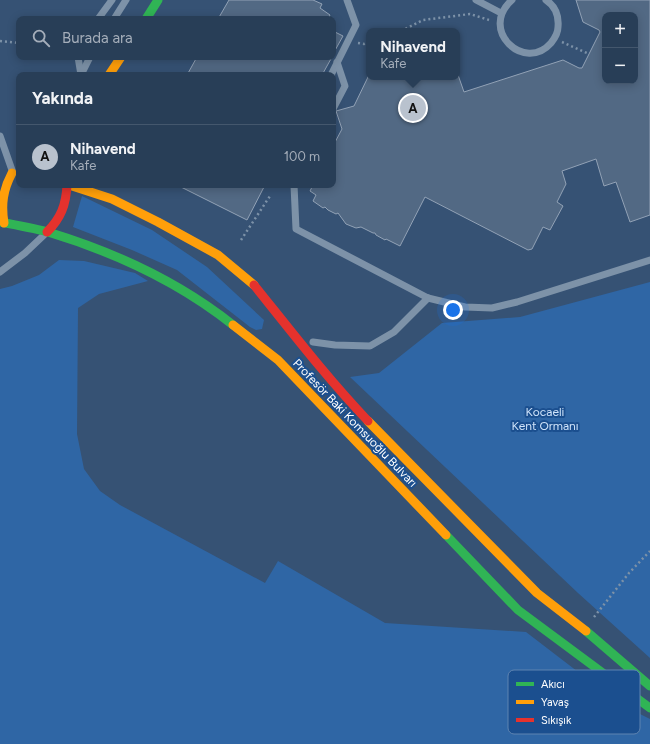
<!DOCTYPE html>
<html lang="tr">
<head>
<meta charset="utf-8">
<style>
  :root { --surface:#283e57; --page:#344961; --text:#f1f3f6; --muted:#a5aeba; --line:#44576d; --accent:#b9c2ce }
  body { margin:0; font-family:Figtree,sans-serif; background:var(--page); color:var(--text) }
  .controls { position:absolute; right:12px; top:12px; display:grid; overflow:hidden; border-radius:8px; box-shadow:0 2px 10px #0003 }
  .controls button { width:36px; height:36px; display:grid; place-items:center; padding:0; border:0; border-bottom:1px solid var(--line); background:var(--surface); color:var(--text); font:20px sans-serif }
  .you { position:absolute; left:453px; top:310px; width:14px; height:14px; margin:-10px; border:3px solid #fff; border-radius:50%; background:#1a73e8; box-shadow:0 0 0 6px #1a73e833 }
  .badge { display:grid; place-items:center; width:26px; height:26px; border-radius:50%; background:var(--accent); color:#111; font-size:13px; font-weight:700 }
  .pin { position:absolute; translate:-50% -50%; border:2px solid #fff; box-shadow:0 1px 4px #0006 }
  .popup { position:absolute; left:366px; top:28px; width:94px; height:52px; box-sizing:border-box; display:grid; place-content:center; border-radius:8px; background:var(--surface); filter:drop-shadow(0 1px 3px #0005); font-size:13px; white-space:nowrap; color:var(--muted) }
  .popup b { font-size:15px; color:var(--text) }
  .popup::after { content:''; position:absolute; left:50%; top:100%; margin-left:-8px; border:8px solid transparent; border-top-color:var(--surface) }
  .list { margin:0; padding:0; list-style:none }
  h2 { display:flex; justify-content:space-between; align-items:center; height:52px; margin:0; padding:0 16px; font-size:17px }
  h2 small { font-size:13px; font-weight:400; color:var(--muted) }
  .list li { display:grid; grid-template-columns:26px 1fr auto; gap:12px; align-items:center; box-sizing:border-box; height:64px; padding:0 16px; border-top:1px solid var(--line) }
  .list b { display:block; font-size:15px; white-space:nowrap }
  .list p { margin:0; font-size:13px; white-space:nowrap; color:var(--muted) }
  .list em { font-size:13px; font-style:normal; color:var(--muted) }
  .icon { flex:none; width:22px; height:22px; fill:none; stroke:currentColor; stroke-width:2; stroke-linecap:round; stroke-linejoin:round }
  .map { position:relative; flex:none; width:650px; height:744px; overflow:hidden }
  .search { position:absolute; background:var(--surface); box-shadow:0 2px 10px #0003; left:16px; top:16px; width:320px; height:44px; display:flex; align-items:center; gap:10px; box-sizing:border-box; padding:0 14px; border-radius:8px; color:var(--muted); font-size:15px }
  .panel { position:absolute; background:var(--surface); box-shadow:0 2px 10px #0003; left:16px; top:72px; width:320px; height:116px; border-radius:8px }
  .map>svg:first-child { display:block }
</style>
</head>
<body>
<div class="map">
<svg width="650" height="744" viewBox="0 0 650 744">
  <rect width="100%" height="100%" fill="#365274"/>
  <g fill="#2f66a5">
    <polygon points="82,196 152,230 207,267 264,320 262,329 256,330 250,327 177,270 132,250 73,227"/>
    <polygon points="59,260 84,261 135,273 148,281 99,294 78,308 77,434 84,469 100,491 120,505 265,583 278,561 385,623 526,632 586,678 636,712 650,719 650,744 0,744 0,289 12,286 39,275"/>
    <polygon points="650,282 650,658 578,593 350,377 379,373 442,323 520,317"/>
  </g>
  <g fill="#526984" stroke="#92a2b6" fill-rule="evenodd">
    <polygon points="229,0 313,0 322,4 320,8 330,15 328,19 218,19"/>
    <path d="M576 0H650V215L630 222 616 182 604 186 596 159 562 171 566 184 557 202 563 206 550 230 543 227 532 249 528 250 425 197 400 246 386 239 385 240 376 235 375 233H373L361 227 356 228 346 224 338 213 336 214 328 210 325 207 323 208 313 201 316 195 310 191 313 185H333V146L342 129 336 111 354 106 369 75V77H457V72L464 92 563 60 579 68H582L600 32 599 30 583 22ZM605 15H635V81H605Z"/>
    <polygon points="333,31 343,36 333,54"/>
    <polygon points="197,57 332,57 322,75 187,75"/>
    <polygon points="177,185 265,185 247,220"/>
  </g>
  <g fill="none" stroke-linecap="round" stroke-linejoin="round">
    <g stroke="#7d92a8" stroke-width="2.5" stroke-dasharray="2 3" stroke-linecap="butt">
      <polyline points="401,31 423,20 470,14 489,20"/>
      <polyline points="0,41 19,43"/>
      <polyline points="562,42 589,54"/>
      <polyline points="358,43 364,44 369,42"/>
      <polyline points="241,240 270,196"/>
      <polyline points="594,617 629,573 650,551"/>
    </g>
    <g stroke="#7d92a8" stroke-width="7">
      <polyline points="476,0 501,13"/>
      <path d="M512 0C478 30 525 73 551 43 555 38 558 33 558 27 559 16 555 6 546 0"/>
      <polyline points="98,19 112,0"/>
      <polyline points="114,19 126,0"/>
      <polyline points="78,57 81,75"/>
      <polyline points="81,75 90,57"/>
      <polyline points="331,75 356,25 347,0"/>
      <polyline points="333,109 345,86 337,62"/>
      <polyline points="0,136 12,170"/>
      <polyline points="294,185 296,229 428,298 465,307 492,308 517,302 650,260"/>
      <polyline points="0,272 25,253 44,235"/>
      <polyline points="313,342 335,345 370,346 394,332 428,298"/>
    </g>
    <g stroke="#30b455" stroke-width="9">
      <polyline points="146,19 158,0"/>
      <path d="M0 222C16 225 32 228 48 232 114 252 179 282 233 325"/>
      <polyline points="446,535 518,610 650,708"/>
      <polyline points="586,631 650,686"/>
    </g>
    <g stroke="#ff9f0a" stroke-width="9">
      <polyline points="109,75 121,57"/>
      <polyline points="69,185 112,199 158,222 218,255 254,285"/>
      <path d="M4 223C1 204 3 190 12 173"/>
      <polyline points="233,325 278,360 446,535"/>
      <polyline points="368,421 537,593 586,631"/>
    </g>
    <g stroke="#e5322d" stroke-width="9">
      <path d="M47 232C61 218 66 205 67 185"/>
      <path d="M254 285C291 331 327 378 368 421"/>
    </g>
  </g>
  <g text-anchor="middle" stroke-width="4" stroke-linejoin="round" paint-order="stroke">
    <g font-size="12" fill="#cfe3fa" stroke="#1b4f8f">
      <text x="545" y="416">Kocaeli<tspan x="545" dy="14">Kent Ormanı</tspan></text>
    </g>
    <g font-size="12" fill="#fff" stroke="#1b4f8f">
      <text transform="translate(355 423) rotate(46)" y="4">Profesör Baki Komsuoğlu Bulvarı</text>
    </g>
  </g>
  <rect x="508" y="670" width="132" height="64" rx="6" fill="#1b4f8f" stroke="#5f84b1" stroke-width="1"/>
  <rect x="516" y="682" width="18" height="4" fill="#30b455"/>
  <rect x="516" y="700" width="18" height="4" fill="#ff9f0a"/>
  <rect x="516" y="718" width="18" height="4" fill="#e5322d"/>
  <g font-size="11" fill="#fff">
    <text x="541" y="688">Akıcı</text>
    <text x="541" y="706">Yavaş</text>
    <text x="541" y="724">Sıkışık</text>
  </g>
</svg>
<div class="controls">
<button>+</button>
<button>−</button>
</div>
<div class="you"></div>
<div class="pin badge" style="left:413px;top:108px">A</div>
<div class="popup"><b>Nihavend</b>Kafe</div>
<div class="search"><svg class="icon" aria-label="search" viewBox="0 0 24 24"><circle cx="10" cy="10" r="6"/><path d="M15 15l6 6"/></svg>Burada ara</div>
<section class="panel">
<h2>Yakında<small></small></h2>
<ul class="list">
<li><span class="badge">A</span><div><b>Nihavend</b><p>Kafe</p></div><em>100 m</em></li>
</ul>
</section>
</div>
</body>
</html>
